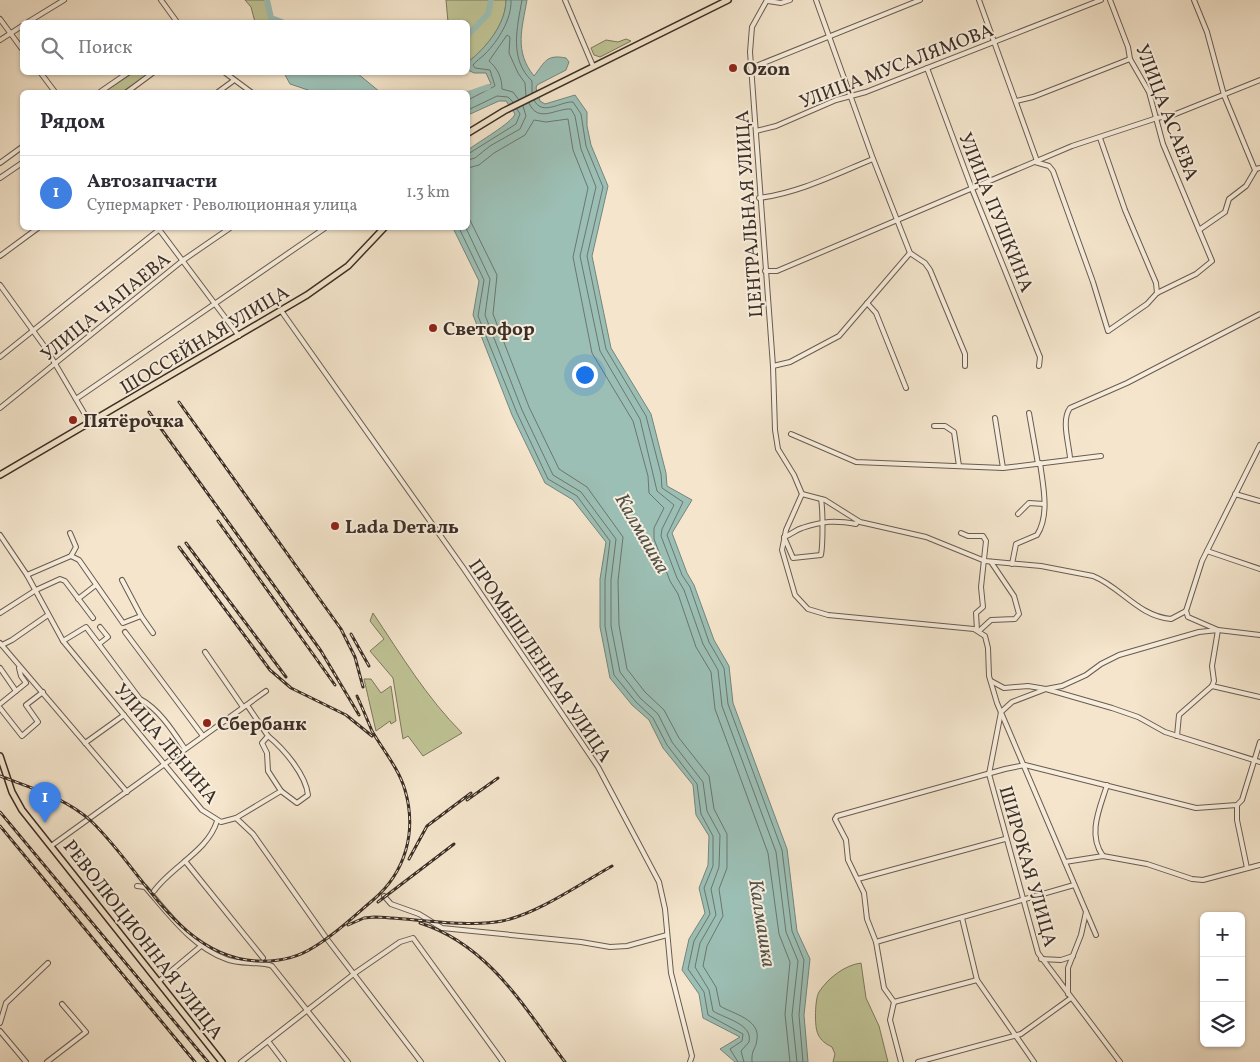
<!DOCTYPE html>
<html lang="ru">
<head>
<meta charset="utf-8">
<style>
  :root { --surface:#fff; --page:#f2f2f3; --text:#2b2b33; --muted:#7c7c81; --line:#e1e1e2; --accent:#ea580c }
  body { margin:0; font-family:Vollkorn,serif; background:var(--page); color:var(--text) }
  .controls { position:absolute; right:15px; bottom:15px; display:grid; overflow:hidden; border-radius:8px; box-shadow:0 1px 4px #0004 }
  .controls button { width:45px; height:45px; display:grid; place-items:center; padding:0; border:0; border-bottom:1px solid var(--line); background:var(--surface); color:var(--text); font:25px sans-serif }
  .you { position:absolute; left:584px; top:374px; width:18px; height:18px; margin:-12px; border:4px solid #fff; border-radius:50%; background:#1a73e8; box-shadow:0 0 0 8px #1a73e833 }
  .badge { display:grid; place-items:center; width:32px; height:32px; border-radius:50%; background:var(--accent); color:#fff; font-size:16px; font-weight:700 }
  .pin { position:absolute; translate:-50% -41px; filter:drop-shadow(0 1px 2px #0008) }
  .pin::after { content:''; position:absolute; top:26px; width:18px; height:15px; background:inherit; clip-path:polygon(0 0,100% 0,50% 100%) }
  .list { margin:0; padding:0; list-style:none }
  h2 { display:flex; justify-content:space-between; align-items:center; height:65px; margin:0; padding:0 20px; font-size:21px }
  h2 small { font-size:16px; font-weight:400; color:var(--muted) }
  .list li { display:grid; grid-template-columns:32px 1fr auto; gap:15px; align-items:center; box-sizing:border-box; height:75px; padding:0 20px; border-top:1px solid var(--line) }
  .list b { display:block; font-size:19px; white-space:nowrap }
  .list p { margin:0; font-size:16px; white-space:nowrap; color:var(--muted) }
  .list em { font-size:16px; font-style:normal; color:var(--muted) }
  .icon { flex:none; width:28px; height:28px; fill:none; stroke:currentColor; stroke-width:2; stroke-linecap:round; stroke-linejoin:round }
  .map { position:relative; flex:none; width:1260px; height:1062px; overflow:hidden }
  .search { position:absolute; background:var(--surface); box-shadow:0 1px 4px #0004; left:20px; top:20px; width:450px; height:55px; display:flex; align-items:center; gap:12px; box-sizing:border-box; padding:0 18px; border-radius:8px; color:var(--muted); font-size:19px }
  .panel { position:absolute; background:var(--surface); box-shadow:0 1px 4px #0004; left:20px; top:90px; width:450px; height:140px; border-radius:8px }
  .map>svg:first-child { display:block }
</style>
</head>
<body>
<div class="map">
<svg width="1260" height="1062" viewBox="0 0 1260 1062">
  <rect width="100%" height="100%" fill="#f4e5cc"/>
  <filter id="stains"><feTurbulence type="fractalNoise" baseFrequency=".004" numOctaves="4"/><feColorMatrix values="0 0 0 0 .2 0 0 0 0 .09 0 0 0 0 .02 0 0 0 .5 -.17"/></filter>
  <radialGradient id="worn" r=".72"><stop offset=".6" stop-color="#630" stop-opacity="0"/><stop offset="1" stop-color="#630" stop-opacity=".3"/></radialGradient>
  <g fill="#bfc395" stroke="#7d785e">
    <polygon points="245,0 268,0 271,18 282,22 255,22 251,7"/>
    <path d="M446 0H506C506 24 486 48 468 62V22H448Z"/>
    <polygon points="626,39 631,41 600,57 594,55 591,48 606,40 618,42"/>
    <polygon points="133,73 150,73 122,92 104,92"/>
    <path d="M373 613C401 655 427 698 462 733L423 756 408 736 403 739 393 678 370 651 384 639 370 621Z"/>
    <polygon points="364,679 371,679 381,693 391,686 396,721 391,724 390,721 376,731"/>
    <path d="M861 963 866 998 879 1026 888 1062H833L835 1054 832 1047C826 1044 821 1041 818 1034 814 1027 815 998 819 992 828 978 845 965 861 963Z"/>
  </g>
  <g fill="#9cbfb5" stroke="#75857c">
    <path d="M506 0H527C522 29 514 51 534 76 545 62 546 54 566 58L569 62 566 70 537 85 536 88 540 101 545 104 575 95 587 112V126L591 145 608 186 592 256 611 348 651 414 666 473 667 486 692 500 672 533 687 573 694 585 714 640 729 666 733 703 787 849 797 931 810 959 804 1015 808 1062H735L720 1049 740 1037 703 1018 699 994 682 970 689 939 705 913 699 888 708 865 709 836 696 815 693 785 663 748 649 720 632 705 610 678 600 627V579L606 542 573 500 545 483 512 415 473 315 479 281 453 228H468V150C478 142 512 123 515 114L506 101H499L468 115V96L491 84 486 73H474L468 70V62C486 48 506 24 506 0Z"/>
    <polygon points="284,73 357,73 380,92 314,92 290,84"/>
  </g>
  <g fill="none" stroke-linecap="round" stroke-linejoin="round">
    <g stroke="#6c766e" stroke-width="1">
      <path d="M522 0C517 28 509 59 532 81V93"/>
      <path d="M468 100 495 86 490 70 475 68 473 65C476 61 481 58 485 54 498 41 512 19 511 0"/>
      <path d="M519 100 513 92 502 89C502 77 497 68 489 61L507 35 510 37 509 53 518 73 525 83 526 96"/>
      <path d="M534 100C542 117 561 101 573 102L581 114 586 146 603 187 587 256 606 349 646 416 661 474 662 488 683 502 667 535 682 575 690 587 709 642 724 668 728 704 782 850 792 931 804 960 799 1015 803 1062"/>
      <path d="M529 103C538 124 556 108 571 109L575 116 581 149 596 187 580 256 600 351 640 419 657 491 674 505 662 529 661 536 677 578 684 590 703 644 718 670 722 706 776 852 786 932 798 961 792 1015 797 1062"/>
      <polyline points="468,110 497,96 508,97 513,102"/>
      <polyline points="468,154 516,124 520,114 517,109"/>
      <polyline points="468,160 475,158 490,146 520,129 526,116 523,106"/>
      <polyline points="468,168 479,165 494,153 525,135 534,120 546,122 568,119 573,150 588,188 573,257 592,353 633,421 648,476 649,493 664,508 654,528 654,539 670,581 678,594 696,647 711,672 715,709 768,853 779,934 790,962 785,1014 790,1062"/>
      <path d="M468 216 497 275 493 314 529 407 559 469 587 487 623 537 618 581 619 625 627 669 645 692 664 710 679 738 709 776 714 809 727 834V868L719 889 723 916 707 946 703 966 716 987 720 1006C733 1014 760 1019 757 1039 756 1050 751 1049 752 1062"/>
      <polyline points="459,228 484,280 478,316 517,413 548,479 577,496 610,541 605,580 605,626 614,675 636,702 653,718 667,745 697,784 701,814 713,836 713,866 704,888 710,914 694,941 688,969 704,992 708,1015 743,1034 742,1041 730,1049 738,1062"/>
      <path d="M466 228 490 279 485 315 522 410 553 475 581 492 616 539 611 580V626L620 672 640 698 658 714 672 742 703 782 707 811 720 835 719 867 711 889 716 915 700 943 695 967 709 990 713 1011C726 1019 753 1024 749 1042L741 1051 744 1062"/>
    </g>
    <g stroke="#9cbfb5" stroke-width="6">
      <polyline points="267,0 271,18 282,22"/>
      <polyline points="468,35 488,14 491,0"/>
      <polyline points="468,94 488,87"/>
    </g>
    <g stroke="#695c50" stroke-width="6">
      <g id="minor">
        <polyline points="161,0 177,22"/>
        <polyline points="565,0 593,66"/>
        <polyline points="767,0 752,27 750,52 773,366 775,430 778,449 794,475 802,494"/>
        <polyline points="816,0 872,156 910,253 925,263 930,270 965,354 965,366"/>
        <polyline points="979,0 1037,161"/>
        <polyline points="1194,0 1207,32 1224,95 1255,170"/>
        <polyline points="768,1 781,3 790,0"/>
        <polyline points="0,19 22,49"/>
        <polyline points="28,22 64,0"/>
        <polyline points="0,40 22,26"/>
        <polyline points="751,68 920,0"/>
        <polyline points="927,68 972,189 1040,357 1039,366"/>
        <polyline points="40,72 55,92"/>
        <polyline points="224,72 251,92"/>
        <polyline points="100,92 129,72"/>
        <polyline points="127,92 154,72"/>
        <polyline points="218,92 233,81"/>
        <polyline points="1016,101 1033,97 1130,59"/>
        <polyline points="756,131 776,126 836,100 866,92 1101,0"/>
        <polyline points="1100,138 1125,210 1156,283 1157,293"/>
        <polyline points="1035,162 1049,166 1053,171 1093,282 1108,331 1147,304 1157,293 1196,274 1212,261 1163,144 1149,92 1130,59 1128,47 1110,0"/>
        <polyline points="0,163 22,147"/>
        <polyline points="0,178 22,163"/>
        <path d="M759 198C799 193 836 174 873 159"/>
        <polyline points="158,228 239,336"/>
        <polyline points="1199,230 1225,212 1229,199 1246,186 1256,169 1260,168"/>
        <polyline points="0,256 38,228"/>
        <polyline points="765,271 777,271 1072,146 1157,118 1173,115 1260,80"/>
        <polyline points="0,285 47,350 90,423"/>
        <polyline points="867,303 876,313 906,388"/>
        <polyline points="282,312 464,569 598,767 659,882 665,909 671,973 692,1056 690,1062"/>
        <polyline points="0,357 161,228"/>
        <polyline points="773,366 790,362 839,336 910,253"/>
        <polyline points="76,399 325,228"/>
        <polyline points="0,408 182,261 230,228"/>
        <polyline points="1029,413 1038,464"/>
        <polyline points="995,418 1003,468"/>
        <polyline points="934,426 945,426 954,432 959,466"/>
        <polyline points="791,434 856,462 1003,468 1101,456"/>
        <polyline points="1260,445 1202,561 1186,611 1188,617 1218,630 1260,635"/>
        <path d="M1070 458C1069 444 1061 420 1070 408L1127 383 1260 314"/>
        <polyline points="802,494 786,530 782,550 795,595 808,609 828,615 974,629 985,636 988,648 989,676 997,703 1096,935"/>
        <path d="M802 494 825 500 860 522 926 537 985 561 1041 566 1093 576C1121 587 1138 616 1171 619L1186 611"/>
        <polyline points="1235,494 1260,501"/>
        <path d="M821 499C823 510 823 544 821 555L793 558 784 537C791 535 795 530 802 528 823 521 835 520 856 524L858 521"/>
        <polyline points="1018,514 1029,503 1044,504"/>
        <polyline points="70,533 76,547 71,556"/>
        <polyline points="961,533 968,536 983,536 986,541 981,587 983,607 976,613 977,630"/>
        <polyline points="0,535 27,575 63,641 202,810 221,822 236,818 253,834 327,939 421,1062"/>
        <polyline points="1207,551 1260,569"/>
        <path d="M1012 564 1016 544 1037 535C1050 515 1043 485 1040 463"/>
        <polyline points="27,575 71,556 79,560 123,623 141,616 153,633"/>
        <polyline points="122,580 141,616"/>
        <polyline points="78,599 96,585"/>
        <polyline points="0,613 36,590 60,579 65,581 93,618"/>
        <polyline points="979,631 991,620 1015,619 1019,614 1014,596 991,562"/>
        <polyline points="125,632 203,736"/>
        <path d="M63 641 86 627 140 699C159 709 173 731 185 749"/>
        <polyline points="0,643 127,792"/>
        <polyline points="99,644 108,637 100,627"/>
        <polyline points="2,645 12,640 48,615"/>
        <polyline points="205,652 243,707"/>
        <polyline points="0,668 16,691"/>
        <polyline points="991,681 1004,688 1028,686 1046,689 1062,686 1086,675 1101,664 1119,655 1199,632 1218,630 1212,666 1214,681 1212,686 1179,715 1177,736"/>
        <polyline points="1212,686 1260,697"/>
        <polyline points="0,704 26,683 21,676 19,668"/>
        <polyline points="0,708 22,736 38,722 26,705 43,692"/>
        <path d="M268 736C284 749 306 775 308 795L297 803 281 791"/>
        <polyline points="85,743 124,715"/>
        <polyline points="1237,805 1237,820 1247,868"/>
        <polyline points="236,818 281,791 268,771 267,753 262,743 268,736 247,705"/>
        <polyline points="51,846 266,691"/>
        <path d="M1103 856C1087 834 1100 808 1107 785"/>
        <polyline points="185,861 263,958"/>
        <polyline points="1065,862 1103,856 1147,864 1192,879 1203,880 1260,865"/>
        <polyline points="858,879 1005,839"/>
        <path d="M137 886 145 887C169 914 191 946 226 959 239 965 261 961 272 966L348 1062"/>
        <path d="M154 891C172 866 208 851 217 821"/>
        <polyline points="384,896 391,904 419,914 442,928 581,942 610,947 627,946 667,935"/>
        <polyline points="962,918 977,980 1034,1062"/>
        <polyline points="876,942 1074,885"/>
        <polyline points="1041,959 1061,960 1073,956"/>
        <polyline points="158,982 201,946"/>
        <polyline points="1068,994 1068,968 1081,935 1086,912"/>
        <polyline points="894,1002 884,988 876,942 867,919 864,893 848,860 846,840 835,819 837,816 1005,769 1025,765 1196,808 1237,805 1242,800 1260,742"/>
        <polyline points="894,1002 977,980"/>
        <polyline points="894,1002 890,1020 901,1062"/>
        <polyline points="0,1023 6,1003 48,963"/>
        <polyline points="0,1031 26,1062"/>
        <polyline points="268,1041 284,1062"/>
        <polyline points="47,1062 86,1032 62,1004"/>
        <polyline points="241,1062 355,973 400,942 413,938 503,1062"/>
        <polyline points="918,1062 1021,1034 1071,998"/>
        <polyline points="1120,1062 1038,953 989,774 1001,712 1012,702 1046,689 1112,708 1138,717 1165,732 1260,762"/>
      </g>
    </g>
    <g stroke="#3b2e26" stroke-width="8">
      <g id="major">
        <polyline points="468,133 504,111 728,0"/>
        <polyline points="0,475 307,295 348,266 384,228"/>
        <polyline points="0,756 12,792 22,810 222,1062"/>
      </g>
    </g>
    <use href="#minor" stroke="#f8eede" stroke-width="4"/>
    <use href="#major" stroke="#f4e5cc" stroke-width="5"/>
    <g stroke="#3b2e26" stroke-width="3">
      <g id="rail">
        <polyline points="179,402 341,629 355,657 363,687"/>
        <polyline points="149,412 321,651 359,715"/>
        <polyline points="218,521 335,685"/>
        <polyline points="186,543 286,677"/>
        <polyline points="179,547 270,670 291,688 346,715 372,736"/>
        <polyline points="351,634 369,666"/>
        <path d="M0 776C31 788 66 798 91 821 142 869 178 957 257 961 277 962 297 958 314 947 336 934 354 916 373 900 406 872 417 831 405 790 399 769 383 750 372 731 367 719 362 707 357 696"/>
        <polyline points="467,800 498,778"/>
        <polyline points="0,812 208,1062"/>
        <polyline points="0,826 195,1062"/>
        <polyline points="409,859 427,826 471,793"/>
        <polyline points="378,902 454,844"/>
        <path d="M420 923C489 945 524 1007 565 1062"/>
        <path d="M348 925 364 918 374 917C411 918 468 928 502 921 537 914 580 884 612 866"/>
      </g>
    </g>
    <use href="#rail" stroke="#f8eede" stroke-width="1" stroke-dasharray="4" stroke-linecap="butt"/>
  </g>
  <g fill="#8f2418" stroke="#f8eede" stroke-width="2">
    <circle cx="733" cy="68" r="5"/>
    <circle cx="433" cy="328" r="5"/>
    <circle cx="73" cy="420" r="5"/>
    <circle cx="335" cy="526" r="5"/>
    <circle cx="207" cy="723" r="5"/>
  </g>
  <g text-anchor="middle" stroke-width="4" stroke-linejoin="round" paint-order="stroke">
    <g font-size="19" fill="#3b2e26" stroke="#f8eede">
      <text transform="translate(896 65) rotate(-21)" y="7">УЛИЦА МУСАЛЯМОВА</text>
      <text transform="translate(1168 112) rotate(69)" y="7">УЛИЦА АСАЕВА</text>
      <text transform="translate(997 212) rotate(68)" y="7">УЛИЦА ПУШКИНА</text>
      <text transform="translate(748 214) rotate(-94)" y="7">ЦЕНТРАЛЬНАЯ УЛИЦА</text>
      <text transform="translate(105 306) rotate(-39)" y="7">УЛИЦА ЧАПАЕВА</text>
      <text transform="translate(204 339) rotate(-31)" y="7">ШОССЕЙНАЯ УЛИЦА</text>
      <text transform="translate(541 660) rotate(56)" y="7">ПРОМЫШЛЕННАЯ УЛИЦА</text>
      <text transform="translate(167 743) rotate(50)" y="7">УЛИЦА ЛЕНИНА</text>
      <text transform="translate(1029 866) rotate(74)" y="7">ШИРОКАЯ УЛИЦА</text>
      <text transform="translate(144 939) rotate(52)" y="7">РЕВОЛЮЦИОННАЯ УЛИЦА</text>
    </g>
    <g font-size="19" font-weight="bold" fill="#3b2e26" stroke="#f8eede" text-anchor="start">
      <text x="743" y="75">Ozon</text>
      <text x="443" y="335">Светофор</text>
      <text x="83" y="427">Пятёрочка</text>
      <text x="345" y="533">Lada Dеталь</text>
      <text x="217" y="730">Сбербанк</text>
    </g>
    <g font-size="20" font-style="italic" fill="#53524a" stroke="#f8eede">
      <text transform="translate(643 533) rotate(60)" y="7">Калмашка</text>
      <text transform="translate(763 923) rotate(81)" y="7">Калмашка</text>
    </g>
  </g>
  <rect width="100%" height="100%" filter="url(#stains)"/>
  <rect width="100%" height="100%" fill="url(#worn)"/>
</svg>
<div class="controls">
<button>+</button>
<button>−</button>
<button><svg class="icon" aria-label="layers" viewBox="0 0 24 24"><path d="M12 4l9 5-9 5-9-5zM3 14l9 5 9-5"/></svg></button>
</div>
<div class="you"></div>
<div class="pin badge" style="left:45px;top:823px;background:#3f7fe0">1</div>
<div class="search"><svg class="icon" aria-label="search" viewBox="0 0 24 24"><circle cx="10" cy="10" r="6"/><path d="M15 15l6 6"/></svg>Поиск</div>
<section class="panel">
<h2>Рядом<small></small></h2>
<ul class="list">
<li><span class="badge" style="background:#3f7fe0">1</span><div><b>Автозапчасти</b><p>Супермаркет · Революционная улица</p></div><em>1.3 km</em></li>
</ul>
</section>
</div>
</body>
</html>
